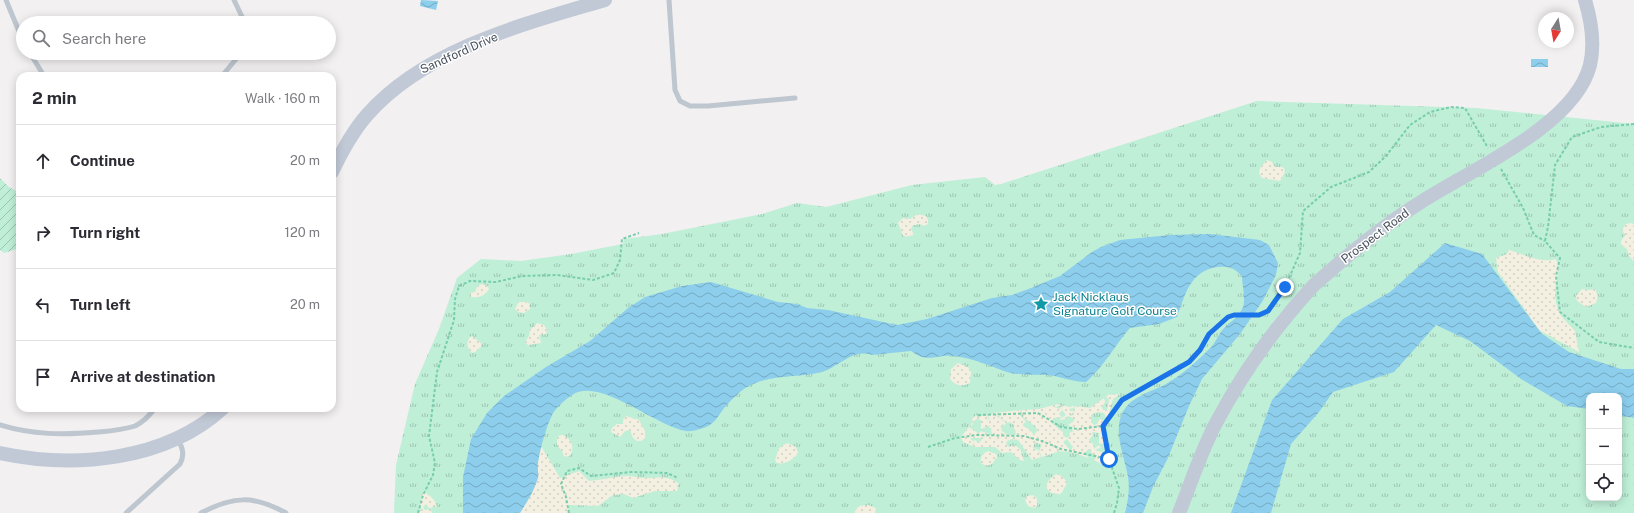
<!DOCTYPE html>
<html lang="en">
<head>
<meta charset="utf-8">
<style>
  :root { --surface:#fff; --page:#f7f7f7; --text:#2b2b33; --muted:#7c7c81; --line:#e1e1e2 }
  body { margin:0; font-family:"Public Sans",sans-serif; background:var(--page); color:var(--text) }
  .controls { position:absolute; right:12px; bottom:12px; display:grid; overflow:hidden; border-radius:8px; box-shadow:0 2px 10px #0003 }
  .controls button { width:36px; height:36px; display:grid; place-items:center; padding:0; border:0; border-bottom:1px solid var(--line); background:var(--surface); color:var(--text); font:20px sans-serif }
  .compass { position:absolute; left:1538px; top:12px; width:36px; height:36px; border-radius:50%; background:var(--surface); box-shadow:0 2px 10px #0003; rotate:191deg }
  .stop { position:absolute; width:12px; height:12px; margin:-9px; border:3px solid #1a73e8; border-radius:50%; background:#fff }
  .stop.end { background:#1a73e8; border-color:#fff; box-shadow:0 1px 4px #0008 }
  .list { margin:0; padding:0; list-style:none }
  h2 { display:flex; justify-content:space-between; align-items:center; height:52px; margin:0; padding:0 16px; font-size:17px }
  h2 small { font-size:13px; font-weight:400; color:var(--muted) }
  .list li { display:grid; grid-template-columns:26px 1fr auto; gap:12px; align-items:center; box-sizing:border-box; height:72px; padding:0 16px; border-top:1px solid var(--line) }
  .list b { display:block; font-size:15px; white-space:nowrap }
  .list em { font-size:13px; font-style:normal; color:var(--muted) }
  .icon { flex:none; width:22px; height:22px; fill:none; stroke:currentColor; stroke-width:2; stroke-linecap:round; stroke-linejoin:round }
  .map { position:relative; flex:none; width:1634px; height:513px; overflow:hidden }
  .search { position:absolute; background:var(--surface); box-shadow:0 2px 10px #0003; left:16px; top:16px; width:320px; height:44px; display:flex; align-items:center; gap:10px; box-sizing:border-box; padding:0 14px; border-radius:22px; color:var(--muted); font-size:15px }
  .panel { position:absolute; background:var(--surface); box-shadow:0 2px 10px #0003; left:16px; top:72px; width:320px; height:340px; border-radius:12px }
  .map>svg:first-child { display:block }
</style>
</head>
<body>
<div class="map">
<svg width="1634" height="513" viewBox="0 0 1634 513">
  <defs>
    <pattern id="grass-tufts" width="24" height="20" patternUnits="userSpaceOnUse"><rect width="24" height="20" fill="#bfefd7"/><path d="M3 7l-1-3M5 7V3M7 7l1-3M15 17l-1-3M17 17v-4M19 17l1-3" fill="none" stroke="#9dc4b2"/></pattern>
    <pattern id="sand-dots" width="8" height="8" patternUnits="userSpaceOnUse"><rect width="8" height="8" fill="#f3efe1"/><path d="M2 2h.1M6 6h.1" fill="none" stroke="#d2cfc3" stroke-width="1.8" stroke-linecap="round"/></pattern>
    <pattern id="garden-furrows" width="10" height="10" patternUnits="userSpaceOnUse"><rect width="10" height="10" fill="#bfefd7"/><path d="M-1 1l2-2M0 10L10 0M9 11l2-2" fill="none" stroke="#9dc4b2"/></pattern>
    <pattern id="water-waves" width="16" height="10" patternUnits="userSpaceOnUse"><rect width="16" height="10" fill="#8dceec"/><path d="M0 5q4-4 8 0t8 0" fill="none" stroke="#75aac2"/></pattern>
  </defs>
  <rect width="100%" height="100%" fill="#f2f0f0"/>
  <path fill="url(#grass-tufts)" fill-rule="evenodd" d="M1257 101 1476 108 1634 124V513H394L396 465 415 384 439 329 457 278 481 259 521 261 571 254 623 244 624 239 662 234 762 214 797 203 826 207 912 185 985 177 995 185 1001 184ZM1589 396H1619V498H1589Z"/>
  <g fill="url(#sand-dots)" fill-rule="evenodd">
    <polygon points="1267,160 1272,162 1275,167 1282,167 1284,168 1285,172 1280,181 1262,178 1259,173 1260,168"/>
    <polygon points="918,214 926,216 928,220 928,224 924,226 919,224 912,226 911,229 913,233 913,235 906,237 903,236 898,223 903,218 910,219"/>
    <polygon points="1631,223 1634,224 1634,261 1629,256 1627,249 1621,245 1621,241 1625,235 1622,230 1626,224"/>
    <path d="M1509 250C1522 254 1542 264 1556 259L1559 269 1555 289 1556 303 1561 316 1575 331 1579 352 1539 330 1498 272 1496 258 1507 254Z"/>
    <path d="M481 284 487 285 489 289C485 296 479 298 471 297L470 293 475 292 477 287Z"/>
    <polygon points="1582,289 1588,290 1595,289 1598,296 1596,303 1586,307 1577,301 1576,296"/>
    <polygon points="519,302 527,302 530,304 530,309 524,313 518,312 515,309 517,305"/>
    <polygon points="537,323 544,325 547,330 546,334 539,335 541,343 528,345 525,342 529,336 530,330"/>
    <path d="M472 336 481 343 482 346 475 352 472 353C467 348 466 342 470 337Z"/>
    <path d="M958 363 968 367 971 372 970 383C961 387 956 386 950 379L951 369Z"/>
    <path d="M1120 394 1113 399 1107 420 1104 413 1098 412 1091 415V422L1094 425 1097 424 1100 418 1101 420 1106 421 1104 433 1106 439 1105 444H1101L1100 443 1099 444V433L1092 432 1093 435 1089 440 1094 445V449L1099 445 1100 447 1106 445 1095 450 1107 454V467L1094 460 1096 458 1089 449 1084 453 1089 458 1070 452 1073 447 1067 439 1063 442 1069 449 1070 452 1057 451 1056 447 1057 452 1042 457 1039 451 1042 445 1035 442 1033 448 1038 450 1041 457 1032 460 1018 440 1012 439 1007 441 1006 444 1009 447 1015 445 1021 450V454L1022 455 1024 461 1020 460 1011 452 1002 453 995 447H973L975 440 979 443 983 438H970L973 441 975 440 972 446 963 442 961 437 973 422 972 419 976 415 978 417 987 415 990 425 988 427 986 425 987 427 983 428 982 432 988 433V436L989 435 992 436 991 429 992 428H989L990 424 988 415 994 414 1006 423 1005 425 1001 424 1004 426 1000 428H1002L1001 430 1006 434 1015 435 1016 432 1014 429V425L1010 422 1007 423 994 413 1021 410 1020 415 1026 422 1023 424V426L1029 429 1034 435 1037 431 1036 427 1023 417 1024 415H1022V410L1039 409 1058 404 1061 406 1054 407 1060 409 1062 405 1069 407 1075 406 1074 408 1069 409 1070 411H1073L1074 413 1070 414 1071 416 1074 414V410L1076 406 1090 408 1104 398 1105 402 1102 407 1103 410H1107L1109 400 1108 398 1106 397 1108 395ZM1062 410 1066 415 1060 419V420L1065 419 1068 416 1073 418 1074 421 1068 425 1073 427 1072 430 1074 431 1069 433 1070 436 1068 438 1063 436V431L1061 433 1062 430H1058L1059 429 1052 423 1053 418 1062 417 1059 414ZM976 419 981 420V432L978 433 970 428Z"/>
    <polygon points="626,416 639,420 645,431 645,438 641,441 637,441 633,438 630,430 625,431 620,437 611,432 612,428 617,424 623,424 623,420"/>
    <path d="M561 435C571 436 577 451 568 457L564 456 562 451 557 445V437Z"/>
    <path d="M787 443 796 447 798 453C794 459 785 465 777 463L775 460 779 448Z"/>
    <path d="M541 446 560 478 579 471 589 481C602 480 615 476 627 476 633 476 640 478 646 478 659 478 668 475 679 484L677 491H655L633 498 624 494 613 495 598 506 570 505 567 513H520L531 495 538 477 537 466Z"/>
    <path d="M988 451 996 454 997 457 992 464 986 466 981 463C980 457 982 454 988 451Z"/>
    <path d="M1056 474C1061 475 1065 478 1067 483L1061 494C1054 494 1048 493 1046 486L1049 480Z"/>
    <path d="M423 491C430 496 436 499 437 508L434 506 431 508H429L426 504 423 507 425 510 431 509 432 513H418L421 511 420 503Z"/>
    <polygon points="1033,495 1037,499 1037,506 1034,508 1028,506 1025,500 1027,496"/>
    <polygon points="868,505 876,508 875,513 855,513 855,511 859,506"/>
  </g>
  <polygon fill="url(#garden-furrows)" points="0,178 9,187 20,193 20,248 4,253 0,250"/>
  <g fill="url(#water-waves)">
    <polygon points="421,0 438,1 436,10 420,6"/>
    <rect x="1531" y="59" width="17" height="8"/>
    <path d="M1210 234 1260 240 1269 245 1278 263 1276 275 1262 302 1240 334 1202 379 1189 406 1167 460 1153 487 1143 513H1125C1128 501 1130 489 1128 477 1125 458 1113 433 1122 414 1129 397 1151 392 1166 384 1183 374 1200 359 1213 345 1217 339 1220 332 1225 327 1232 321 1239 316 1243 307 1246 299 1242 285 1242 276 1234 268 1229 266 1217 267 1190 271 1185 295 1177 317L1159 324 1130 328C1114 346 1104 367 1086 382 1072 382 1060 376 1047 375 1034 374 1019 376 1007 372 990 366 972 358 954 356 935 354 928 364 911 351L872 355C853 348 839 367 822 372 798 378 772 374 749 386 741 390 732 399 726 406 717 416 716 425 700 429 696 430 690 432 686 431 655 426 599 376 572 395 566 399 560 404 556 409 548 418 540 450 538 463 537 468 539 473 538 478 534 491 527 502 520 513H463V477L471 439 487 413 504 396 546 367 590 341 628 308 645 297 682 286 711 282 778 302 797 304 807 308 828 310 897 325 927 319 992 298 1012 295 1031 288 1060 276 1092 252 1101 247 1120 240 1170 235Z"/>
    <polygon points="1445,243 1482,254 1542,334 1569,352 1621,369 1634,369 1634,418 1619,415 1619,396 1589,396 1589,409 1567,406 1521,379 1470,341 1436,325 1394,372 1333,392 1319,412 1291,444 1271,513 1231,513 1272,400 1343,319 1390,292"/>
  </g>
  <g fill="none" stroke-linecap="round" stroke-linejoin="round">
    <g stroke="#77cdac" stroke-width="2" stroke-dasharray="3 2" stroke-linecap="butt">
      <polyline points="1634,124 1601,127 1572,137 1555,165 1548,227 1545,241 1560,258 1556,276 1560,312 1599,342 1634,348"/>
      <polyline points="1501,169 1523,208 1534,235 1545,241"/>
      <polyline points="978,415 1038,413 1061,427 1078,429 1103,426"/>
      <polyline points="928,447 955,438 977,435 1024,436 1042,441 1061,449 1109,459"/>
      <polyline points="418,513 423,495 433,475 435,463 429,436 437,372 454,320 455,299 459,286 470,281 496,282 522,276 557,275 593,280 614,273 620,260 622,239 639,233"/>
      <polyline points="569,513 566,497 561,484 567,471 579,468 591,476 631,472 667,473 678,478"/>
      <polyline points="1114,513 1117,503 1119,488 1109,459 1103,426 1122,400 1189,362 1201,350 1209,334 1227,317 1234,315 1259,315 1268,311 1285,287 1300,253 1303,211 1331,187 1369,172 1386,156 1410,125 1430,112 1451,107 1465,108 1488,148"/>
    </g>
    <g stroke="#bec6cf" stroke-width="5">
      <polyline points="6,0 23,41"/>
      <polyline points="234,0 245,23"/>
      <polyline points="669,0 675,90 680,101 690,106 708,106 795,98"/>
      <polyline points="30,53 44,76"/>
      <polyline points="222,76 241,53"/>
      <path d="M0 425C32 435 64 435 98 432 110 431 123 430 135 426 143 422 150 415 155 408"/>
      <path d="M126 513 180 464C185 455 183 447 177 439"/>
      <path d="M201 513C233 496 254 495 286 513"/>
    </g>
    <g stroke="#c1c9d6" stroke-width="14">
      <path d="M332 172C342 151 352 132 367 115 425 49 524 24 605 0"/>
      <path d="M0 453C74 469 165 461 223 408"/>
      <path d="M1179 513C1191 483 1201 451 1216 423 1242 374 1276 326 1314 285 1322 278 1330 271 1338 264 1364 242 1392 220 1421 202 1470 170 1575 126 1590 65 1595 44 1591 20 1585 0"/>
    </g>
  </g>
  <g fill="none" stroke-linecap="round" stroke-linejoin="round">
    <polyline stroke="#1a73e8" stroke-width="5" points="1109,459 1103,426 1122,400 1189,362 1200,350 1209,334 1228,317 1234,315 1259,315 1268,311 1285,287"/>
  </g>
  <defs>
    <g id="sight-bare" transform="scale(1.2)"><path d="M0-6L1.8-2.2L6-1.7L2.9 1.2L3.7 5.4L0 3.3L-3.7 5.4L-2.9 1.2L-6-1.7L-1.8-2.2Z" fill="#0f9aa8" stroke="#fff" stroke-width="2.5" paint-order="stroke"/></g>
  </defs>
  <g fill-rule="evenodd">
    <use href="#sight-bare" x="1041" y="304"/>
  </g>
  <g text-anchor="middle" stroke-width="3" stroke-linejoin="round" paint-order="stroke">
    <g font-size="12" fill="#48515d" stroke="#fff">
      <text transform="translate(459 53) rotate(-24)" y="4">Sandford Drive</text>
      <text transform="translate(1375 236) rotate(-37)" y="4">Prospect Road</text>
    </g>
    <g font-size="12" fill="#0d838f" stroke="#fff" text-anchor="start">
      <text x="1053" y="301">Jack Nicklaus<tspan x="1053" dy="14">Signature Golf Course</tspan></text>
    </g>
  </g>
</svg>
<div class="controls">
<button>+</button>
<button>−</button>
<button><svg class="icon" aria-label="locate" viewBox="0 0 24 24"><circle cx="12" cy="12" r="6"/><path d="M12 2v4M12 18v4M2 12h4M18 12h4"/></svg></button>
</div>
<svg class="compass" viewBox="-18 -18 36 36"><path d="M0-13l5 13h-10z" fill="#e53935"/><path d="M0 13l5-13h-10z" fill="#7c7c81"/></svg>
<div class="stop" style="left:1109px;top:459px"></div>
<div class="stop end" style="left:1285px;top:287px"></div>
<div class="search"><svg class="icon" aria-label="search" viewBox="0 0 24 24"><circle cx="10" cy="10" r="6"/><path d="M15 15l6 6"/></svg>Search here</div>
<section class="panel">
<h2>2 min<small>Walk · 160 m</small></h2>
<ul class="list">
<li><svg class="icon" aria-label="ahead" viewBox="0 0 24 24"><path d="M12 20V5M6 11l6-6 6 6"/></svg><div><b>Continue</b></div><em>20 m</em></li>
<li><svg class="icon" aria-label="right" viewBox="0 0 24 24"><path d="M7 20v-9h11M14 6l5 5-5 5"/></svg><div><b>Turn right</b></div><em>120 m</em></li>
<li><svg class="icon" aria-label="left" viewBox="0 0 24 24"><path d="M17 20v-9H6M10 6l-5 5 5 5"/></svg><div><b>Turn left</b></div><em>20 m</em></li>
<li><svg class="icon" aria-label="arrive" viewBox="0 0 24 24"><path d="M6 21V4h12l-3 4 3 4H6"/></svg><div><b>Arrive at destination</b></div></li>
</ul>
</section>
</div>
</body>
</html>
